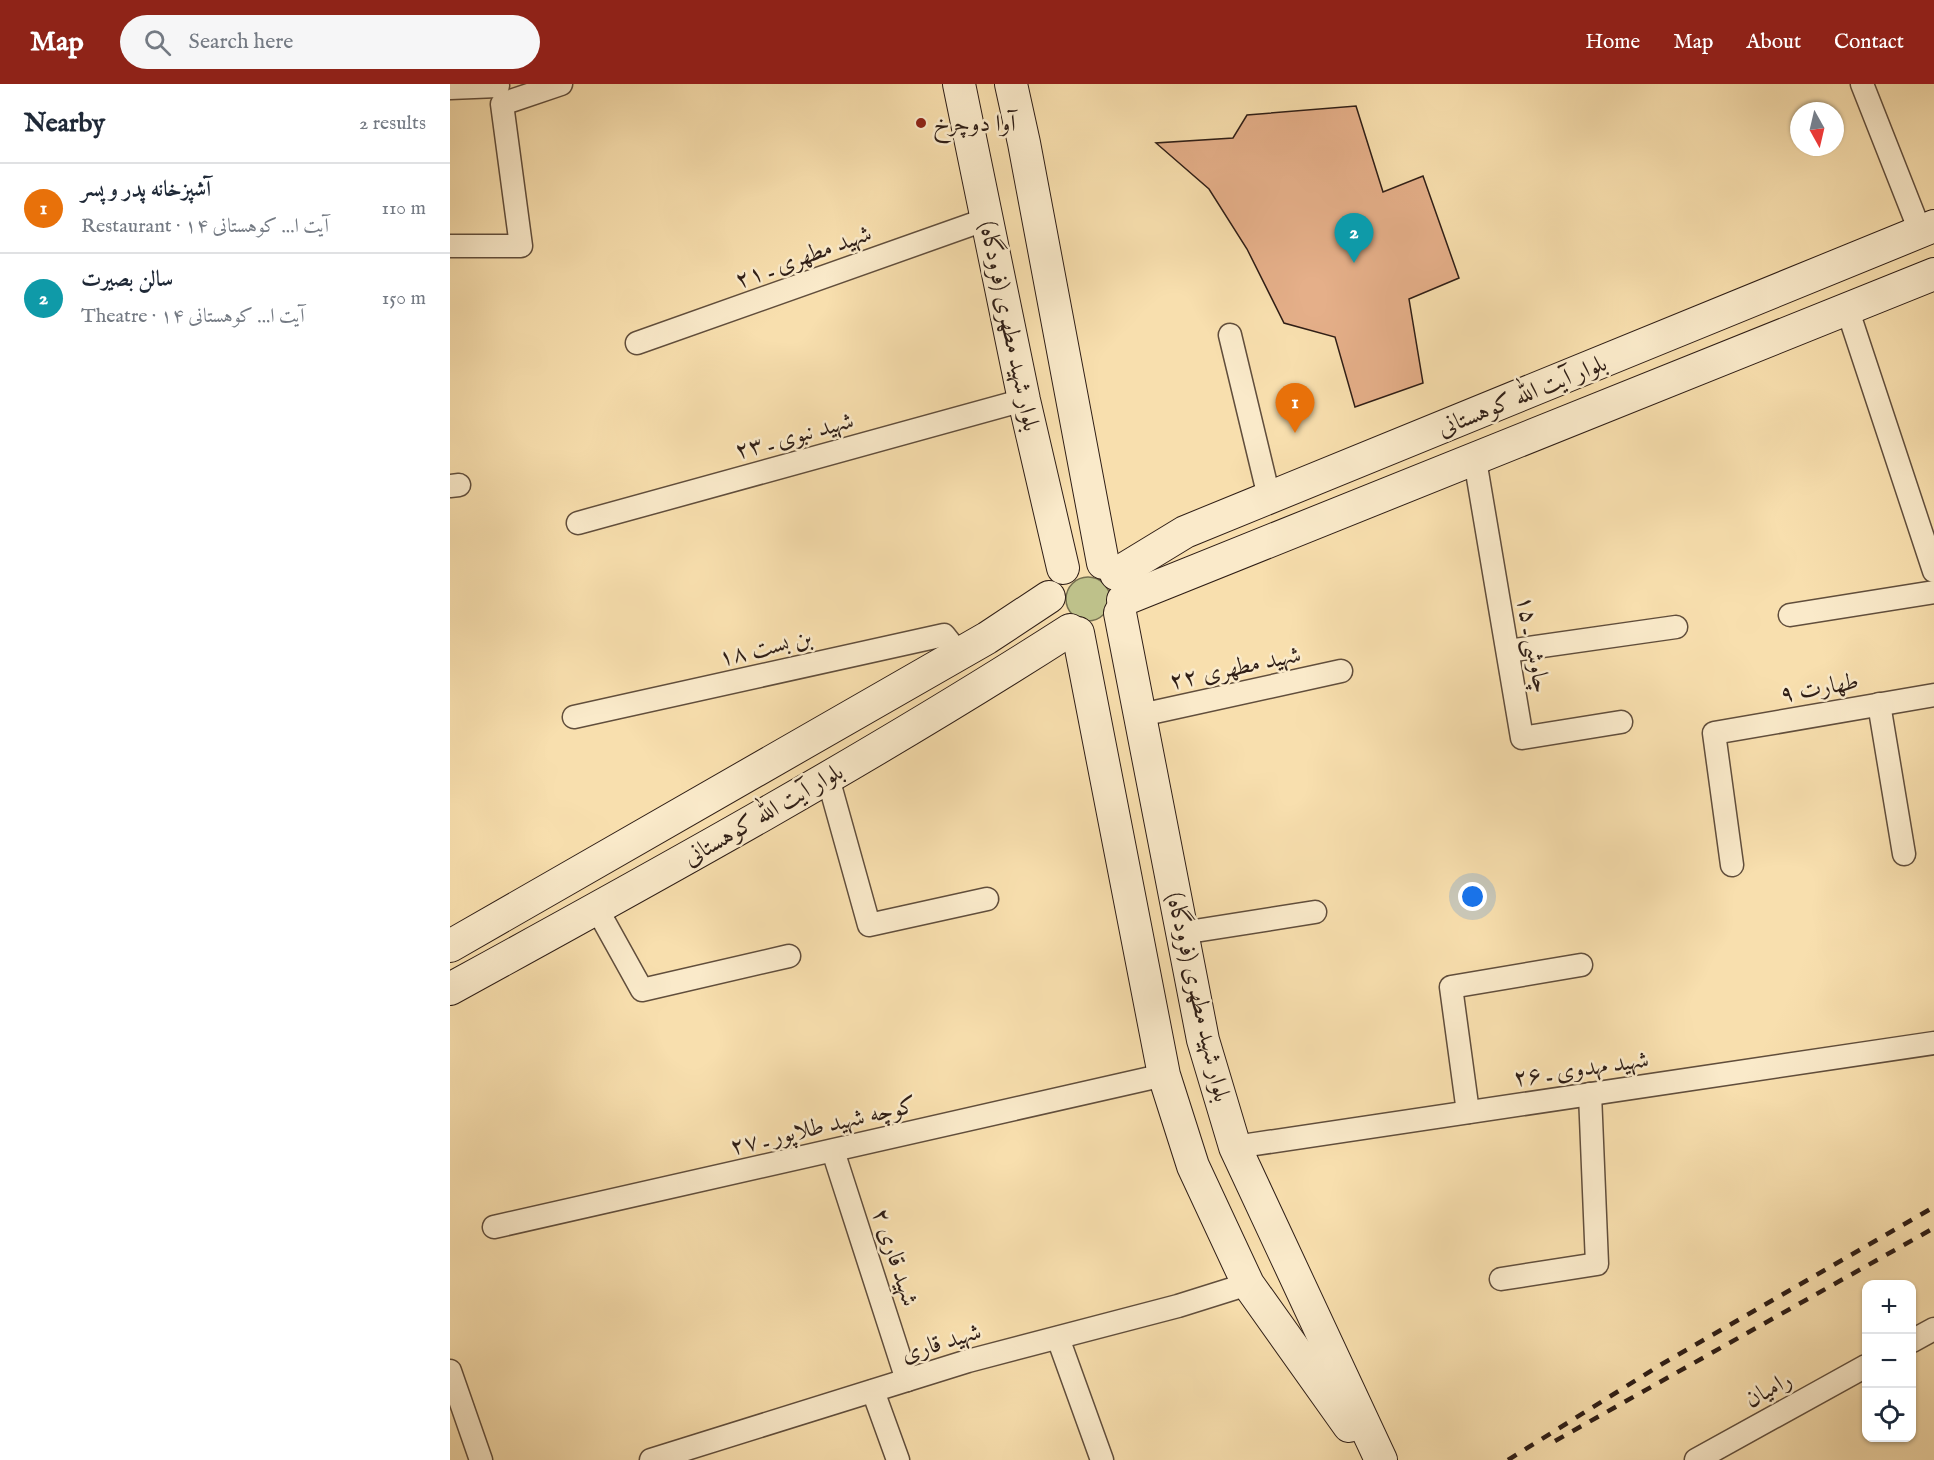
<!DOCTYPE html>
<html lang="en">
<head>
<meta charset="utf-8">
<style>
  :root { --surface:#fff; --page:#f6f6f7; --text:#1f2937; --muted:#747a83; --line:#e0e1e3; --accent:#8f2418 }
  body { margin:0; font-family:"IM FELL English",Amiri,serif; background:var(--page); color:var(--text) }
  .controls { position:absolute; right:18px; bottom:18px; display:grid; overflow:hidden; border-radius:12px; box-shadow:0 2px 4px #0004 }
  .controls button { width:54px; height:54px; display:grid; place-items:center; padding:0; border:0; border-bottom:2px solid var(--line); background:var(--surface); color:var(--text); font:30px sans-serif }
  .compass { position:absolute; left:1340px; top:18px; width:54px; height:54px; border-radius:50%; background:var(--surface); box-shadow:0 2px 4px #0004; rotate:172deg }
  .you { position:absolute; left:1023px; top:813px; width:21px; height:21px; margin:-15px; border:4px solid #fff; border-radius:50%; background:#1a73e8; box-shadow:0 0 0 9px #1a73e833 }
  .badge { display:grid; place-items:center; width:39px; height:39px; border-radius:50%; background:var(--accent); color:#fff; font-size:20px; font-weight:700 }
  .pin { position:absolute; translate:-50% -50px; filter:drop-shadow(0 2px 3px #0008) }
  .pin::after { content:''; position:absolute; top:32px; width:21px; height:18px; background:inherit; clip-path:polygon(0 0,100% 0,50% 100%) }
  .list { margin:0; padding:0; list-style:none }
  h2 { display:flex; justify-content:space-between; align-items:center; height:78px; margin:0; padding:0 24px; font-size:26px }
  h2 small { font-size:20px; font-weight:400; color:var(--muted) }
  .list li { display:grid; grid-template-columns:39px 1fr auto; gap:18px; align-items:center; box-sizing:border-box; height:90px; padding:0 24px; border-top:2px solid var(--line) }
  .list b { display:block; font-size:22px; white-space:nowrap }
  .list p { margin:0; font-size:20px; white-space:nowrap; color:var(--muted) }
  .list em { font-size:20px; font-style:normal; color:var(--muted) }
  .icon { flex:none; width:33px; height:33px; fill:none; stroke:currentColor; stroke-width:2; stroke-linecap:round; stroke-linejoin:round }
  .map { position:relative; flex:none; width:1484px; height:1376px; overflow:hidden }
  header { display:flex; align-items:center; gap:36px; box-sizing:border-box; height:84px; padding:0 30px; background:var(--accent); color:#fff }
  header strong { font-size:28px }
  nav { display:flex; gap:33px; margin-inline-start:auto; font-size:21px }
  .search { width:420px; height:54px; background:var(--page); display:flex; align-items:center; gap:15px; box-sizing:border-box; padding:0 21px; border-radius:33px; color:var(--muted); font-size:22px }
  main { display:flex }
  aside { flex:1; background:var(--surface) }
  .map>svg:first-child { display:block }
</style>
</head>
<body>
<header>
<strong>Map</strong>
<div class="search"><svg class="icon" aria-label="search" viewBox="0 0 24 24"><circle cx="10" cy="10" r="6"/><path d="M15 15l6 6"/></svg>Search here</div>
<nav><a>Home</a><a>Map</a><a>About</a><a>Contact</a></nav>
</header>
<main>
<aside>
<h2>Nearby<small>2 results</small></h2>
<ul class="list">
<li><span class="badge" style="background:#e8710a">1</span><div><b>آشپزخانه پدر و پسر</b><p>Restaurant · آیت ا... کوهستانی ۱۴</p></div><em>110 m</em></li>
<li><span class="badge" style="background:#0f9aa8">2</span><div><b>سالن بصیرت</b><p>Theatre · آیت ا... کوهستانی ۱۴</p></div><em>150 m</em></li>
</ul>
</aside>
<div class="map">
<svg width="1484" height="1376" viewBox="0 0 1484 1376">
  <rect width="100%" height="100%" fill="#f8dfae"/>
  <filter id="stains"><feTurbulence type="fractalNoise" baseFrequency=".00333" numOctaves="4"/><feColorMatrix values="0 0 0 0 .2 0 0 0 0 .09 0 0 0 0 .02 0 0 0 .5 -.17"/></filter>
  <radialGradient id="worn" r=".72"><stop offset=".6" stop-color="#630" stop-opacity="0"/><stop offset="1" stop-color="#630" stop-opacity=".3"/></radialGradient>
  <circle fill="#bec18a" stroke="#767050" stroke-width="1.5" cx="638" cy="515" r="22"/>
  <polygon fill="#e5af89" stroke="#2f1e16" stroke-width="1.5" points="906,22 933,108 973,92 1009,194 959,215 973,299 905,323 885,253 834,239 797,165 759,105 706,59 783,54 797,31"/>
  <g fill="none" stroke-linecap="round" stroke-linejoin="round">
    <g stroke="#614e3c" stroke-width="25">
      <g id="street">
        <polyline points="1412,0 1470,147"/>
        <polyline points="0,4 48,2"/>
        <polyline points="0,162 71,162 52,20 111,0"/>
        <polyline points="1397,224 1484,487"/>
        <polyline points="780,251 819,413"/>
        <polyline points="187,259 537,135"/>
        <polyline points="1025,376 1072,654 1171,638"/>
        <polyline points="0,402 9,401"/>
        <polyline points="128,439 574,316"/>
        <polyline points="1340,531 1484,508"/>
        <polyline points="1058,567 1226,543"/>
        <polyline points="1429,620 1454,770"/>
        <polyline points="691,631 891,587"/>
        <polyline points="124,633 494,551 509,570"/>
        <polyline points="378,694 419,841 537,815"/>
        <polyline points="1282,781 1264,649 1484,611"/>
        <polyline points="147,825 192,906 339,872"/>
        <polyline points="732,849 865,828"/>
        <polyline points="1018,1028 1001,903 1131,881"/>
        <polyline points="785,1063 1484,959"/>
        <polyline points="383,1067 457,1296"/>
        <polyline points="44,1143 714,991"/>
        <polyline points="1051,1195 1147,1180 1140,1010"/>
        <polyline points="608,1254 652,1376"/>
        <polyline points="1462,1257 1484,1245"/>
        <polyline points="0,1287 31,1376"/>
        <polyline points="423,1307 448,1376"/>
        <polyline points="201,1376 518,1277 728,1222 798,1200"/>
        <polyline points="1246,1376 1416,1282"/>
      </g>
    </g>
    <g stroke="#2f1e16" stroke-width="34">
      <g id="secondary">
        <polyline points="509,0 574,316 613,484"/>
        <polyline points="561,0 574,59 653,479"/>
        <polyline points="666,490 735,448 1484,142"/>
        <polyline points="673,516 1484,190"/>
        <polyline points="670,529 753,956 785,1063 931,1376"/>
        <polyline points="628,549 714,991 743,1082 798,1200 899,1342"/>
        <polyline points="0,862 537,554 599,513"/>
        <path d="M0 905C210 790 419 675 620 546"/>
      </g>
    </g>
    <use href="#street" stroke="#faeaca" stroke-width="22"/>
    <use href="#secondary" stroke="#faeaca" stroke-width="32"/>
    <g stroke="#2f1e16" stroke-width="4.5" stroke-dasharray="10 10" stroke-linecap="butt">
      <polyline points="1105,1357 1484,1144"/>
      <polyline points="1058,1376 1212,1280 1484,1123"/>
    </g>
  </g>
  <circle fill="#8f2418" stroke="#faeaca" stroke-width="2" cx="471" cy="39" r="6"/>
  <g text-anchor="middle" stroke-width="5" stroke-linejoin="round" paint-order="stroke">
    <g font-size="24" fill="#2f1e16" stroke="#faeaca" text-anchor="start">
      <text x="483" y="47">آوا دوچرخ</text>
    </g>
    <g font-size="24" fill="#2f1e16" stroke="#faeaca">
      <text transform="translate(353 172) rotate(-20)" y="8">شهید مطهری ـ ۲۱</text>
      <text transform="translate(560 242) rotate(78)" y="8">بلوار شهید مطهری (فرودگاه)</text>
      <text transform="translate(1072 311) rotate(-22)" y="8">بلوار آیت الله کوهستانی</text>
      <text transform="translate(344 351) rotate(-15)" y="8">شهید نبوی ـ ۲۳</text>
      <text transform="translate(1084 560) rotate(80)" y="8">چاوشی ـ ۱۵</text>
      <text transform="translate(315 563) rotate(-13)" y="8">بن بست ۱۸</text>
      <text transform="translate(785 583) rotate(-12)" y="8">شهید مطهری ۲۲</text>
      <text transform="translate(1369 603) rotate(-10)" y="8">طهارت ۹</text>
      <text transform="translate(313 730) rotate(-30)" y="8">بلوار آیت الله کوهستانی</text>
      <text transform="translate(749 913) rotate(77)" y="8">بلوار شهید مطهری (فرودگاه)</text>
      <text transform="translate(1131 984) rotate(-8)" y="8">شهید مهدوی ـ ۲۶</text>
      <text transform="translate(373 1041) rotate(-13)" y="8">کوچه شهید طلاپور ـ ۲۷</text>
      <text transform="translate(446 1173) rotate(72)" y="8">شهید قاری ۲</text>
      <text transform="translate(491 1258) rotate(-17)" y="8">شهید قاری</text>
      <text transform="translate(1318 1305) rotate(-29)" y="8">رامیان</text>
    </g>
  </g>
  <rect width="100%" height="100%" filter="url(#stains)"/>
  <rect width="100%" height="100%" fill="url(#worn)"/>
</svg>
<div class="controls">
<button>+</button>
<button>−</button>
<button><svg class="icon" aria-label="locate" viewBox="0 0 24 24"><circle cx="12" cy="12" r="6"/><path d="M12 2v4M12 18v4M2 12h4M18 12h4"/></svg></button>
</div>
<svg class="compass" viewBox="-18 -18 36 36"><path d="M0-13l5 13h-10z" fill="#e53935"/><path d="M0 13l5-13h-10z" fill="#747a83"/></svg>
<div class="you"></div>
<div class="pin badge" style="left:845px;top:349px;background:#e8710a">1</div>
<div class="pin badge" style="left:904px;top:179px;background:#0f9aa8">2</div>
</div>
</main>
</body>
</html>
